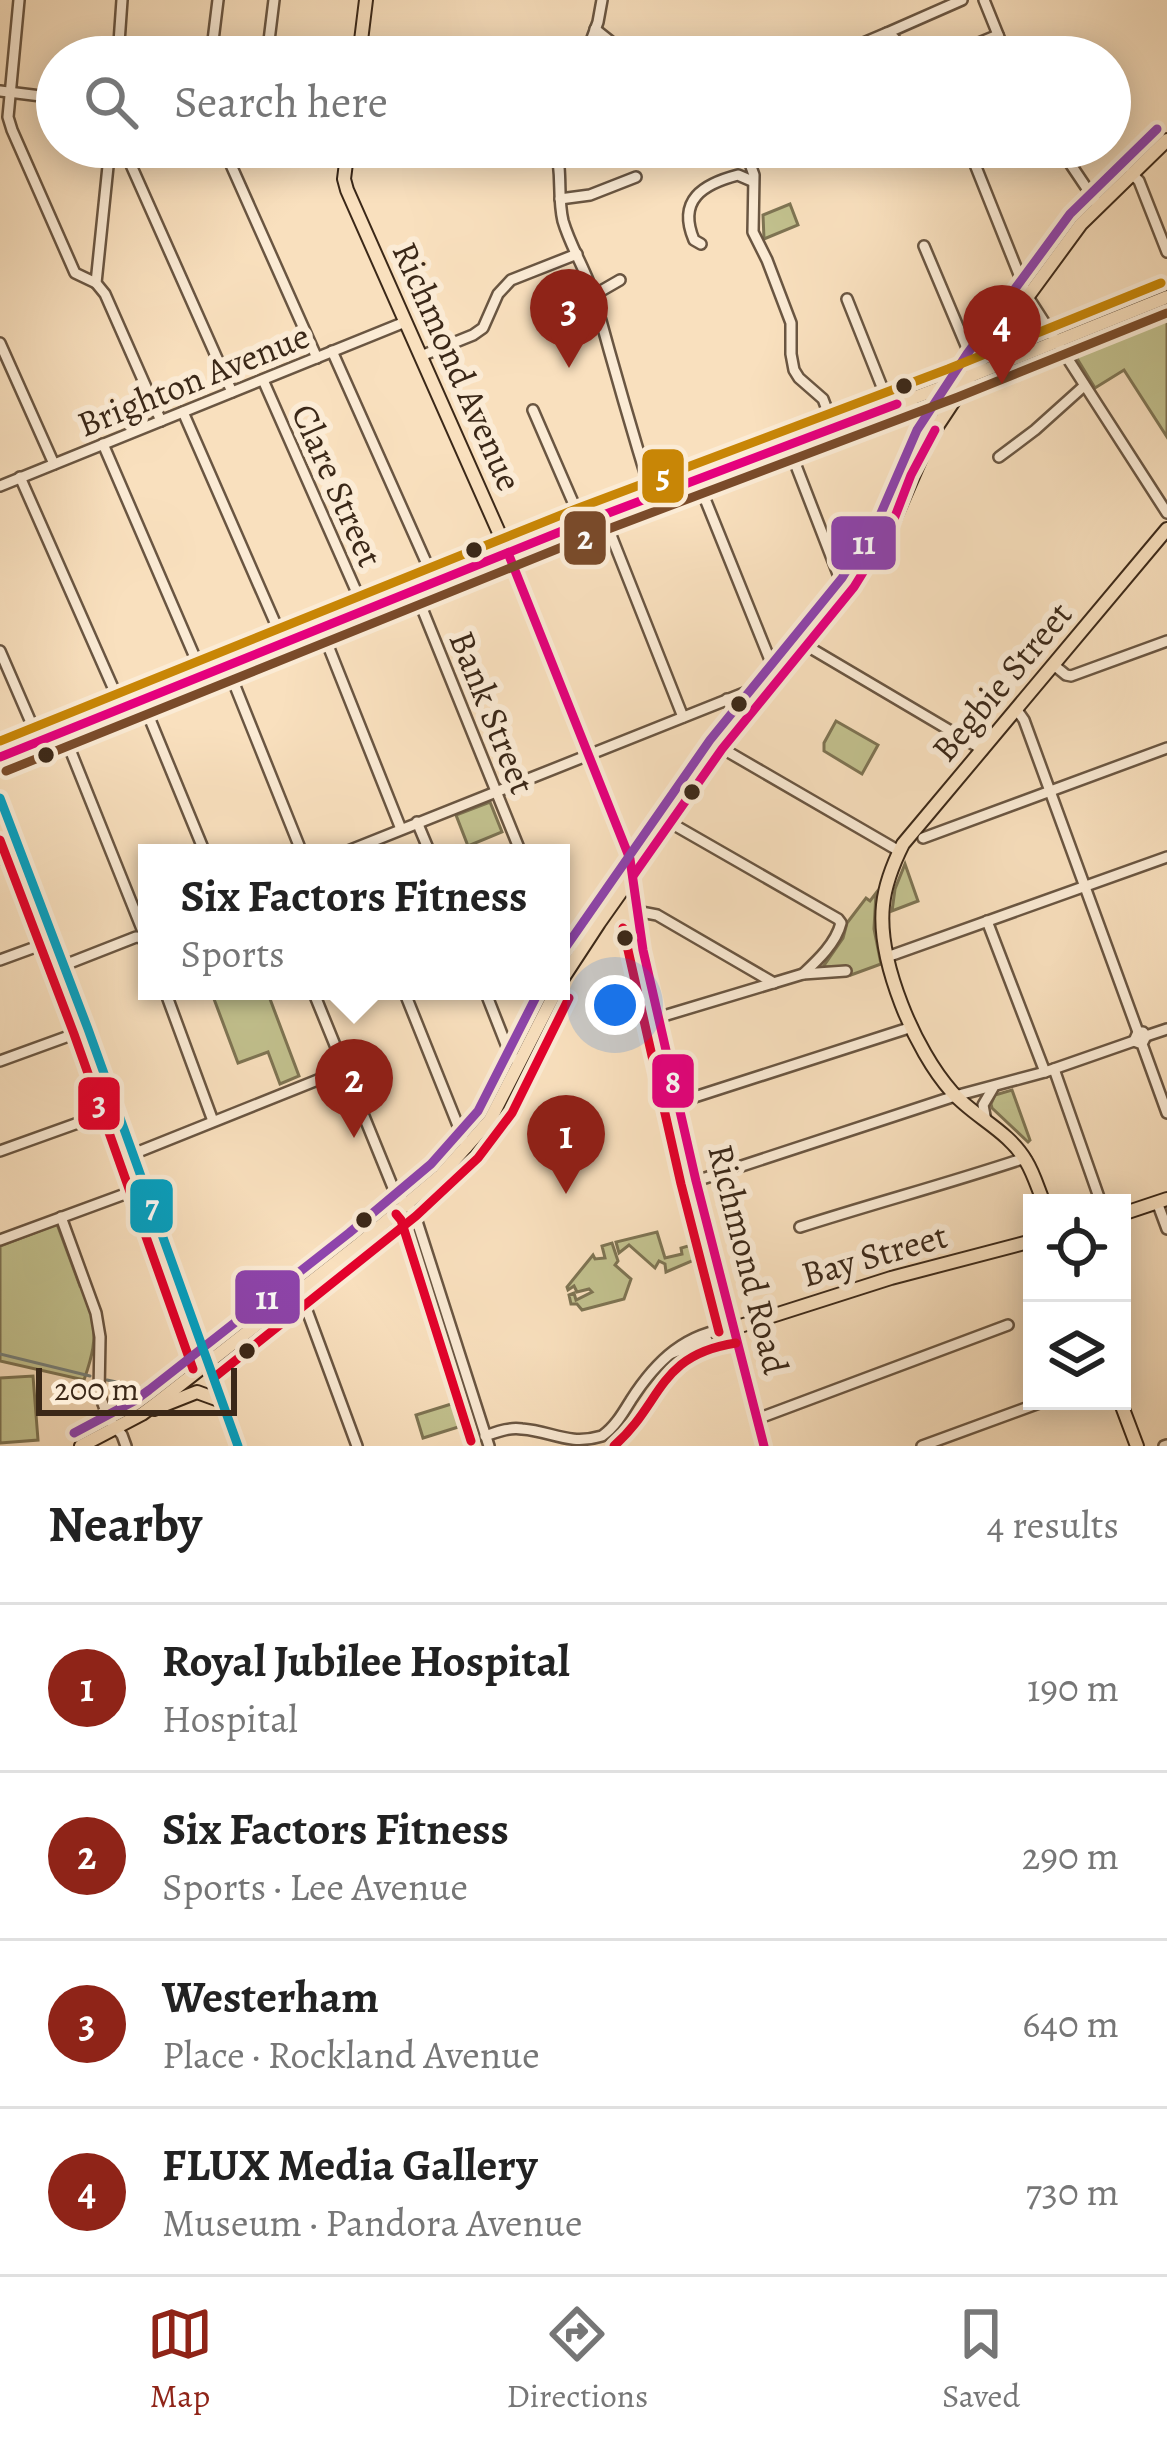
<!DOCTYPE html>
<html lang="en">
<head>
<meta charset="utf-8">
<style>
  :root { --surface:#fff; --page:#f2f2f2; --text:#222; --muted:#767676; --line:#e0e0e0; --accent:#8f2418 }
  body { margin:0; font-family:Alegreya,serif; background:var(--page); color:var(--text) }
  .controls { position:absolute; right:36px; bottom:36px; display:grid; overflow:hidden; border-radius:0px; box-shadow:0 6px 30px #0003 }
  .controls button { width:108px; height:108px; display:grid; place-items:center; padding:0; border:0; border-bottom:3px solid var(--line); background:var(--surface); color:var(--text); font:60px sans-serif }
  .scale { position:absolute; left:36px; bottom:30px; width:201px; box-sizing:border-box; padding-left:12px; border:6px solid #3b2818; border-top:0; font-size:33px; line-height:42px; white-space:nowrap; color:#3b2818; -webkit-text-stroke:9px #fbebd5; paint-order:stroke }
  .you { position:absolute; left:615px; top:1005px; width:42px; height:42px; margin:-30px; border:9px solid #fff; border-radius:50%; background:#1a73e8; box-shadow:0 0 0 18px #1a73e833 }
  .badge { display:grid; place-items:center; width:78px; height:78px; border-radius:50%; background:var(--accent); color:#fff; font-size:39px; font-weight:700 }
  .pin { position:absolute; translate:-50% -99px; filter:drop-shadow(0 3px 6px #0008) }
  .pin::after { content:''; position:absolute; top:63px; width:42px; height:36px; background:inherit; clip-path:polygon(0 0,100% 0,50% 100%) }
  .popup { position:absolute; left:138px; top:844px; width:432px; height:156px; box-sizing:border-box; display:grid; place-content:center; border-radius:0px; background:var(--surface); filter:drop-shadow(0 3px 9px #0005); font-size:39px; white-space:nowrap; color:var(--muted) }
  .popup b { font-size:45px; color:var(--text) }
  .popup::after { content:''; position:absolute; left:50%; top:100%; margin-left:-24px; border:24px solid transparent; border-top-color:var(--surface) }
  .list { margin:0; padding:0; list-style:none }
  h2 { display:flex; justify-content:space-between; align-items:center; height:156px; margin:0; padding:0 48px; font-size:51px }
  h2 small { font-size:39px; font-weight:400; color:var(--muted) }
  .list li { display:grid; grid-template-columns:78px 1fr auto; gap:36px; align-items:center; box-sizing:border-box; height:168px; padding:0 48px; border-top:3px solid var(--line) }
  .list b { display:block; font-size:45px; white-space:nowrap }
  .list p { margin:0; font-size:39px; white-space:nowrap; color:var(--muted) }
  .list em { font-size:39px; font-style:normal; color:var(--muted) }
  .icon { flex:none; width:66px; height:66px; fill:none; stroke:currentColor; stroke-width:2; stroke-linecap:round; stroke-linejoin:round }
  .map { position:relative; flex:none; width:1167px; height:1446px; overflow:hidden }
  .search { position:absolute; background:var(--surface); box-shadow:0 6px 30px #0003; left:36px; right:36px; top:36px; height:132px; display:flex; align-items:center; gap:30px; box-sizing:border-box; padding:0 42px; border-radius:66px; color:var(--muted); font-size:45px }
  .sheet { height:828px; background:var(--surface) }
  nav { display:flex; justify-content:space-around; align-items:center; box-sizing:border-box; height:168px; border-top:3px solid var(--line); background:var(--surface); font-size:33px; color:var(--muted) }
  nav a { display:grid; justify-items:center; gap:6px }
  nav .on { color:var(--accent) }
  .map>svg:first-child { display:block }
</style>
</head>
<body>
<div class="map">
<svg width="1167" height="1446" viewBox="0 0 1167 1446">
  <rect width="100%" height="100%" fill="#f9e0be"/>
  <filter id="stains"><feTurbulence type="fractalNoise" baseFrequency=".00167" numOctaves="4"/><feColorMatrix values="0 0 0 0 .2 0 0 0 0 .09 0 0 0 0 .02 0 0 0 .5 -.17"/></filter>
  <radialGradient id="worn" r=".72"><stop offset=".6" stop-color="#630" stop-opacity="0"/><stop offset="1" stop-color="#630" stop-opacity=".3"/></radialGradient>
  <g fill="#c2c18e" stroke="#7e7453" stroke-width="3">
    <polygon points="790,204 798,225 764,239 763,215"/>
    <polygon points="1167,307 1167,437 1124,370 1095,388 1070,347"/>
    <polygon points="1028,317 1043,336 1006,351 1005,348"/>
    <polygon points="836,721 878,745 862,774 824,751 824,743"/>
    <polygon points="490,802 502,832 468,846 456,815"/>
    <polygon points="905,864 918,901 892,911 895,889"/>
    <polygon points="876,893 874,929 881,964 851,975 849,967 823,967 843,938 847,923 866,898 870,901"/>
    <polygon points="211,991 267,991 299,1076 280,1084 268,1052 238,1063"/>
    <polygon points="1012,1090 1030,1140 1028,1142 992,1108 991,1104 995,1095"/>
    <path d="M57 1224 80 1286 85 1284 96 1313 92 1316C97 1339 92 1357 84 1380L0 1361V1246Z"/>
    <polygon points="657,1232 665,1258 682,1254 681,1248 695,1244 699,1258 666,1272 665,1264 659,1261 655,1268 629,1245 619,1253 616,1242"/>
    <polygon points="612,1243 618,1261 615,1265 631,1279 624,1299 582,1310 577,1304 571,1304 569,1295 574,1293 576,1300 592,1292 589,1289 577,1292 574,1286 568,1290 567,1287 593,1255 595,1259 605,1258 602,1246"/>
    <polygon points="33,1376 38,1440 0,1443 0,1378"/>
    <polygon points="461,1401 468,1424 423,1438 416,1415"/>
  </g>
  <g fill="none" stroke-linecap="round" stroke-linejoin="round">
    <g stroke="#788079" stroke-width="3">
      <polyline points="0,1354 90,1376"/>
      <polyline points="107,1380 150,1389"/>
    </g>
    <g stroke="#6a5642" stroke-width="14">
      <g id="minor">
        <polyline points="19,0 8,117 12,130 75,273 96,283"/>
        <polyline points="984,0 1007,57"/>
        <polyline points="595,29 630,57"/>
        <polyline points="887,33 962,0"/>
        <polyline points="118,57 122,0"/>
        <polyline points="211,57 218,0"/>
        <polyline points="267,57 274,0"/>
        <polyline points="585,57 598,22 602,0"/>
        <polyline points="850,57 854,47 887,33 894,38 906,57"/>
        <polyline points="945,57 998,35"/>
        <polyline points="0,91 57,98"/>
        <polyline points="110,147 96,283 105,294 161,421"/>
        <polyline points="123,147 232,392"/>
        <polyline points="223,147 317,358"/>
        <path d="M555 147C563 171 557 196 563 221 571 248 587 272 595 299 613 365 632 431 652 496"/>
        <polyline points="744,147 754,175 753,232 767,260 791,323 791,354 794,370 799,378 823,399 834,428"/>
        <polyline points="968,147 1028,297 1167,513"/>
        <polyline points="1059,147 1098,205"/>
        <polyline points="435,153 451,147"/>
        <polyline points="972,156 993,147"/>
        <polyline points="1131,173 1139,181 1167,252"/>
        <polyline points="560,199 590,195 636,177"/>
        <path d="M701 244 694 240C677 200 703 184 738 175L752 181"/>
        <polyline points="924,246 970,355 979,363"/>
        <polyline points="594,295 620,280"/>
        <polyline points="847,299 890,407"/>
        <polyline points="0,343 54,464"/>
        <polyline points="332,351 435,582"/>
        <polyline points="421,356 473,335 483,328 498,294 511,280 577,254"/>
        <polyline points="263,380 365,611"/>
        <polyline points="533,410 582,523"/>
        <polyline points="183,412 284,643"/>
        <polyline points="103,444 203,676"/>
        <polyline points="788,445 838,574 854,587"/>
        <polyline points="999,457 1035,430 1084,386"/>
        <polyline points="20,477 122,708"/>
        <polyline points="697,479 770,660 783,673"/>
        <polyline points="0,486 405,322"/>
        <polyline points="603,515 683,717"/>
        <polyline points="415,591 521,853"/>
        <polyline points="321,628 401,829"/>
        <polyline points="807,646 983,750"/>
        <polyline points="0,651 39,741"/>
        <polyline points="227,666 302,853"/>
        <polyline points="1055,666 1066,675 1071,676 1167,641"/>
        <polyline points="727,699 739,727"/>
        <polyline points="142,700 205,853"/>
        <polyline points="1017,710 1024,720 1138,1032"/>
        <polyline points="63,732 142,929 147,931"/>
        <polyline points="730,753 899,851"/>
        <polyline points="417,822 430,853"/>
        <path d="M669 822 838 919 841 923C836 943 818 960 803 974"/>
        <polyline points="923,838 1167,748"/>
        <polyline points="343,853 759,687 768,690"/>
        <polyline points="0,859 20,852"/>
        <polyline points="636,911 657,915 774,983"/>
        <polyline points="987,921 1045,1072"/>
        <polyline points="887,957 1167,857"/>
        <polyline points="0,960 52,941"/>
        <polyline points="62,966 136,937 143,938 147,941"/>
        <polyline points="165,991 213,1121"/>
        <polyline points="313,991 394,1190 414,1212 489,1446"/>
        <polyline points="404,991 467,1148"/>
        <polyline points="485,991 511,1057 520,1061"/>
        <polyline points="660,1017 803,974 846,971"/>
        <polyline points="1146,1036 1167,1029"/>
        <polyline points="1142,1044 1146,1036 1143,1032 1138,1032 1134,1041 1142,1044 1167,1113"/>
        <polyline points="0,1061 88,1029"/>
        <polyline points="1054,1069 1101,1203"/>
        <polyline points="679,1102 912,1027"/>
        <polyline points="986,1121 983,1105 993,1088"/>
        <polyline points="0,1151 117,1109"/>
        <polyline points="133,1154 345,1069"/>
        <polyline points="696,1181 955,1096 1045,1072 1134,1041"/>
        <polyline points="1157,1202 1167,1229"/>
        <polyline points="61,1217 96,1313 100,1337 99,1393 109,1420 122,1435 126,1446"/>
        <path d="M800 1227C875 1203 950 1183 1025 1158"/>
        <polyline points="0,1240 144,1187"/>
        <polyline points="299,1289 357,1446"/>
        <polyline points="672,1353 707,1340"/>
        <polyline points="757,1419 1008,1325"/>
        <path d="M485 1436C497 1432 509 1427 522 1429 552 1431 568 1446 602 1436 615 1427 623 1413 631 1400 656 1361 686 1332 734 1328"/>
        <polyline points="922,1446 1045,1401"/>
        <polyline points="1164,1446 1167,1445"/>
      </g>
    </g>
    <g stroke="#3b2818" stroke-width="16">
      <g id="major">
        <polyline points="359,57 366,0"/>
        <polyline points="348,147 344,179 347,190 508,553 630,859 643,950 696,1181 764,1446"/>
        <path d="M897 404C914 409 933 409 935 430"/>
        <polyline points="0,757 582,523 953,383 1167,297"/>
        <polyline points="0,798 88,1029 238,1446"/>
        <polyline points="561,981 599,923 722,749 854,587 891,527 930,437 979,363 1081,224 1167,140"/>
        <path d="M1044 1203C1038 1189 1034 1174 1026 1161 1009 1131 974 1117 952 1092 915 1051 877 961 883 905 885 885 894 862 903 844L1167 529"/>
        <polyline points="1122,1214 1167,1199"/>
        <polyline points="734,1328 891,1278 1032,1241"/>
        <polyline points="1120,1401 1137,1446"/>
        <polyline points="154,1409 197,1392 219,1400"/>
        <polyline points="81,1446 142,1414 158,1402 358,1245 441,1175 490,1120 556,991"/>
      </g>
    </g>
    <use href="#minor" stroke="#fbebd5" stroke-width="9"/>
    <use href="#major" stroke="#f9e0be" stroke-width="12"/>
    <g stroke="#fbebd5" stroke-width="18">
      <g id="bus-1">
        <polyline points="508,553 630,859 643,950 696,1181 764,1446"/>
        <polyline points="0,757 582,523 897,404"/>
        <polyline points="633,876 722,749 854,587 891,527 911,475 935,430"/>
      </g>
    </g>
    <g stroke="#fbebd5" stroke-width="18">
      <g id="bus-2">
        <polyline points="0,840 74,1034 193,1369"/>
        <polyline points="623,928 681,1184 719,1332"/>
        <polyline points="396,1214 401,1220 471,1441"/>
        <polyline points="216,1376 416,1216 478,1158 512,1113 569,998"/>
        <path d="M614 1446C663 1403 657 1355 736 1343"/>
      </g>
    </g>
    <g stroke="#fbebd5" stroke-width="18">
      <g id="bus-3">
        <polyline points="561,954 710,740 842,578 878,520 917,430 967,354 1070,214 1157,129"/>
        <polyline points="74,1433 134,1401 149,1390 349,1233 431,1164 478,1111 539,991"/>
      </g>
    </g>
    <g stroke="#fbebd5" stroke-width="18">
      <polyline id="bus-4" points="0,798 88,1029 238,1446"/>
    </g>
    <g stroke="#fbebd5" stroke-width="18">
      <polyline id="bus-5" points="6,771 587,537 958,397 1167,313"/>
    </g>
    <g stroke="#fbebd5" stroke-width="18">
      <polyline id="bus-6" points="0,741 576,509 948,369 1161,283"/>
    </g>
    <use href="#bus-1" stroke="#e5007d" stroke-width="9"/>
    <use href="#bus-2" stroke="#e4002b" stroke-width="9"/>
    <use href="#bus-3" stroke="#8e44ad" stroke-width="9"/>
    <use href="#bus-4" stroke="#03a3c5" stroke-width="9"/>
    <use href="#bus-5" stroke="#7a4b2a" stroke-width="9"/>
    <use href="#bus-6" stroke="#c88606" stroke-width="9"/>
  </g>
  <g fill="#3b2818" stroke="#fbebd5" stroke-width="4.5">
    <circle cx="904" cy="386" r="10"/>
    <circle cx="474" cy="550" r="10"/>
    <circle cx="739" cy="704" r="10"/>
    <circle cx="46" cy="755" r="10"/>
    <circle cx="692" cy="792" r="10"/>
    <circle cx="625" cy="938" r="10"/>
    <circle cx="364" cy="1220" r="10"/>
    <circle cx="247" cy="1351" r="10"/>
  </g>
  <g text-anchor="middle" stroke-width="12" stroke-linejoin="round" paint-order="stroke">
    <g font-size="36" fill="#3b2818" stroke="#fbebd5">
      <text transform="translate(458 366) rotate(66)" y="13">Richmond Avenue</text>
      <text transform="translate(193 379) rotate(-22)" y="13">Brighton Avenue</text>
      <text transform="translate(338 485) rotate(66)" y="13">Clare Street</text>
      <text transform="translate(1001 681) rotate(-50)" y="13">Begbie Street</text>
      <text transform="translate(493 712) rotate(68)" y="13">Bank Street</text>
      <text transform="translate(874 1254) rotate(-16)" y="13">Bay Street</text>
      <text transform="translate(749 1259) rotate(76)" y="13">Richmond Road</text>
    </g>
  </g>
  <g stroke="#fbebd5" stroke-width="4.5">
    <rect x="640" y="447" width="46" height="58" rx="12" fill="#c88606"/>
    <rect x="562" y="509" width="46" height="58" rx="12" fill="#7a4b2a"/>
    <rect x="829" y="514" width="69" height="58" rx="12" fill="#8e44ad"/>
    <rect x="650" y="1052" width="46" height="58" rx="12" fill="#e5007d"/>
    <rect x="76" y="1075" width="46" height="57" rx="12" fill="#e4002b"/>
    <rect x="128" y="1177" width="47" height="58" rx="12" fill="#03a3c5"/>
    <rect x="233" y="1268" width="69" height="58" rx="12" fill="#8e44ad"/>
  </g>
  <g font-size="33" text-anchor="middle" font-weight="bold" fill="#fff">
    <text x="663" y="488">5</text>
    <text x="585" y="549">2</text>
    <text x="864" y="554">11</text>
    <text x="673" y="1093">8</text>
    <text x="99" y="1115">3</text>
    <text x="152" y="1217">7</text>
    <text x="267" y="1309">11</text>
  </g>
  <rect width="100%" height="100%" filter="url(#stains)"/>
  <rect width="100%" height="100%" fill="url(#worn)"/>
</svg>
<div class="controls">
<button><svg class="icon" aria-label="locate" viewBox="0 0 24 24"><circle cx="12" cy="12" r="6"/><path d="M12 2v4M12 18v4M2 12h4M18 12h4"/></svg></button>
<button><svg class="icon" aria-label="layers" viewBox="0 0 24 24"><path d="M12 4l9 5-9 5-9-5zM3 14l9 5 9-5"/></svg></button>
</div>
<div class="scale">200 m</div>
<div class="you"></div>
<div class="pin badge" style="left:566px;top:1194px">1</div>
<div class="pin badge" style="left:354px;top:1138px">2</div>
<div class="popup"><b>Six Factors Fitness</b>Sports</div>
<div class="pin badge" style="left:569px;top:368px">3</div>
<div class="pin badge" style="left:1002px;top:384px">4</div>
<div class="search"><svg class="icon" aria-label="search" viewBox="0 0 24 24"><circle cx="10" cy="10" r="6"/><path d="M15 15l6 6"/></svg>Search here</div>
</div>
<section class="sheet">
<h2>Nearby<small>4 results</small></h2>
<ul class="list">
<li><span class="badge">1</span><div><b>Royal Jubilee Hospital</b><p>Hospital</p></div><em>190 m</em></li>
<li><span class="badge">2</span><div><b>Six Factors Fitness</b><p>Sports · Lee Avenue</p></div><em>290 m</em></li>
<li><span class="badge">3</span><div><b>Westerham</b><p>Place · Rockland Avenue</p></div><em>640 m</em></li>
<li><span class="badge">4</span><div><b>FLUX Media Gallery</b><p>Museum · Pandora Avenue</p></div><em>730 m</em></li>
</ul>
</section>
<nav>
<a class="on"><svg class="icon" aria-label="map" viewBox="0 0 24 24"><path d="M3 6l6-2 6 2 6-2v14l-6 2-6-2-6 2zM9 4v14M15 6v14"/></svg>Map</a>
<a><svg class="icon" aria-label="directions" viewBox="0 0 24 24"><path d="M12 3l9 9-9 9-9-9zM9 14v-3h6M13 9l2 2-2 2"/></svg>Directions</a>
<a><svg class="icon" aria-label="saved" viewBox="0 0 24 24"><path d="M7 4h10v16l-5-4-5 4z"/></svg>Saved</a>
</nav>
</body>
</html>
